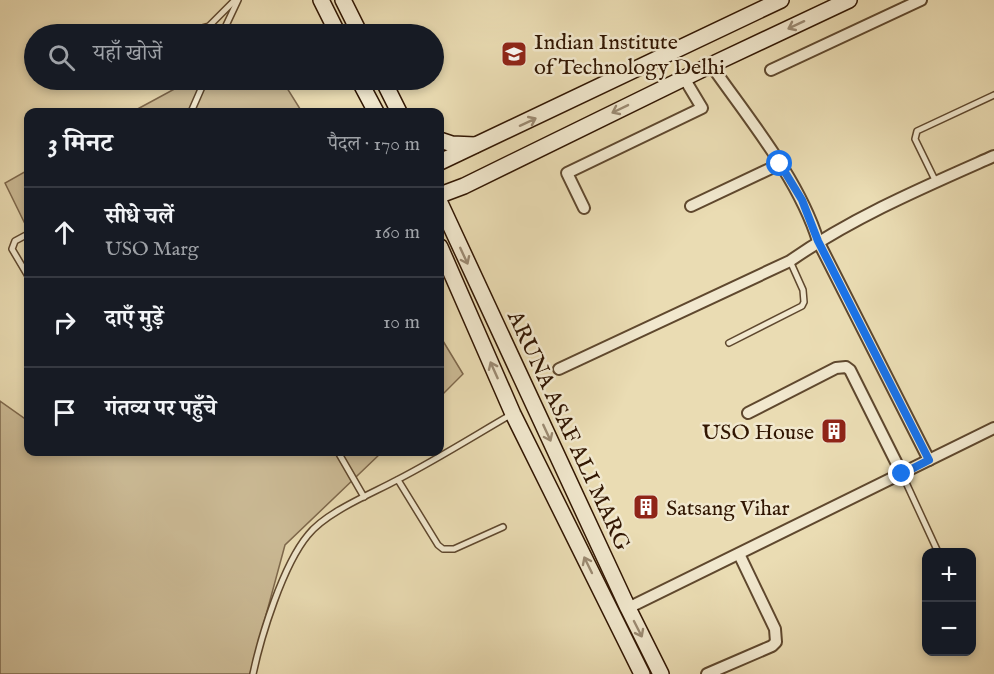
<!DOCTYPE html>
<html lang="hi">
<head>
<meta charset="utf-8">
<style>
  :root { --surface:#171b24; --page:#242831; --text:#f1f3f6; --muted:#9ea1a6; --line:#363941 }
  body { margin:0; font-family:"IM FELL English","Noto Serif Devanagari",serif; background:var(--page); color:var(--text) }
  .controls { position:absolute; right:18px; bottom:18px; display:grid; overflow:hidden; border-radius:12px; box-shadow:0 3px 9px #0003 }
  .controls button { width:54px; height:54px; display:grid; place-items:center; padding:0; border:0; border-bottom:2px solid var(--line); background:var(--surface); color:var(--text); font:30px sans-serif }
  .stop { position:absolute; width:18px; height:18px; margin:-14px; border:4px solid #1a73e8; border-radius:50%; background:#fff }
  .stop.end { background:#1a73e8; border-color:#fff; box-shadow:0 2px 6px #0008 }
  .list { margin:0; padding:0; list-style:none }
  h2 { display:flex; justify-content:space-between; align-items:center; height:78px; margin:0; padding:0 24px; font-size:26px }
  h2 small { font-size:20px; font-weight:400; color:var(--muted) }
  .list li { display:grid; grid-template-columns:39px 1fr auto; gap:18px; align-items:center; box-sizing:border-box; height:90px; padding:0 24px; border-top:2px solid var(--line) }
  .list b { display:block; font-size:22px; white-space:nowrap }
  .list p { margin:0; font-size:20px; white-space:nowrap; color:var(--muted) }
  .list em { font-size:20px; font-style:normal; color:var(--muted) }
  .icon { flex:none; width:33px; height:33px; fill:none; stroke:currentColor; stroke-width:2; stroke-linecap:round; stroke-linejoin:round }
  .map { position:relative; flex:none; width:994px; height:674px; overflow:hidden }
  .search { position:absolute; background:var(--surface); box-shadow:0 3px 9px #0003; left:24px; top:24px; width:420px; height:66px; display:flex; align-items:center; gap:15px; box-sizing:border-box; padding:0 21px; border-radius:33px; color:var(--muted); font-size:22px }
  .panel { position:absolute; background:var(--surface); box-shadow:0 3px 9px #0003; left:24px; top:108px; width:420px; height:348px; border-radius:12px }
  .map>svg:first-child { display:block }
</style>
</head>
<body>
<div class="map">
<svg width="994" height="674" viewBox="0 0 994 674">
  <rect width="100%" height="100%" fill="#eadcb3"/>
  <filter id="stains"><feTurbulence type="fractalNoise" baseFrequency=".00333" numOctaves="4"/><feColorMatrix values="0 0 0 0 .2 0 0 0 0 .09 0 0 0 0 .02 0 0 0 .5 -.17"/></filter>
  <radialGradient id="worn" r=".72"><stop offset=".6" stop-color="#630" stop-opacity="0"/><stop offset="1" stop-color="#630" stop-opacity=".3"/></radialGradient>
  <g fill="#cbba95" stroke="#7e684c" stroke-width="1.5">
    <polygon points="191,80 282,80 302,112 132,112"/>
    <polygon points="28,170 28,230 5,183"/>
    <polygon points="440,336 463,374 440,397"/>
    <polygon points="0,401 28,421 28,452 382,452 285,545 250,674 0,674"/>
  </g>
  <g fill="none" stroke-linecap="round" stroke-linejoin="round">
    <g stroke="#5f482e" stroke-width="8">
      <g id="lane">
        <polyline points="180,34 209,26 235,0"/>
        <polyline points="222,34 238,0"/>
        <polyline points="191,112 205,80"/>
        <polyline points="936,182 915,139 917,131 994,95"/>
        <polyline points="28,234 15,241 12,249 28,276"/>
        <polyline points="729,343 802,306 804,302 803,290 790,261"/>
        <polyline points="338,452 364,497"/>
        <polyline points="902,474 938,552"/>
        <polyline points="398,480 438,545 443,549 454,549 503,527"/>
        <path d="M253 674C261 636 283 565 308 535 326 512 371 494 397 480 436 460 474 436 512 414"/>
      </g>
    </g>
    <g stroke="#5f482e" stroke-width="14">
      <g id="street">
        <path d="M711 65C748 118 799 179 818 241L929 460"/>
        <polyline points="771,70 921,0"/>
        <polyline points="691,206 780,164"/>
        <polyline points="584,208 567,173 702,108 684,78"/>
        <path d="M559 369 790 261C853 217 924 187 994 156"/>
        <polyline points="748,413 836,368 846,367 850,370 902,474"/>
        <polyline points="628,608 994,428"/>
        <polyline points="707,674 772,646 776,642 775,629 739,554"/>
      </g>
    </g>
    <g stroke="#311602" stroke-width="18">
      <g id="secondary">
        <polyline points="321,0 338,34"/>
        <polyline points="343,0 360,34"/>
        <polyline points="359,80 376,112"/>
        <polyline points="383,80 399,112"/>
        <polyline points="440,140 452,144 475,145"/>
        <polyline points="440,162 781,0"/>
        <polyline points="440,195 464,186 711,65 849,0"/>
        <polyline points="440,203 628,608 661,674"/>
        <polyline points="440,247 513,414 642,674"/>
      </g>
    </g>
    <use href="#lane" stroke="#f1e8ce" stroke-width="5"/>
    <use href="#street" stroke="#f1e8ce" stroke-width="10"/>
    <use href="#secondary" stroke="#f1e8ce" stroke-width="15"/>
  </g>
  <defs><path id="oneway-shaft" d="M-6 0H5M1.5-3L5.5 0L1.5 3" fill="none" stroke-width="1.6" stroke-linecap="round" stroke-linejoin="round" transform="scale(1.5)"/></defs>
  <g stroke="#9b8a72">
    <use href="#oneway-shaft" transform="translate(796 25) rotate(155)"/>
    <use href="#oneway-shaft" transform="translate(620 109) rotate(154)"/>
    <use href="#oneway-shaft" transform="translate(528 122) rotate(-25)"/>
    <use href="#oneway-shaft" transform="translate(464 256) rotate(65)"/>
    <use href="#oneway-shaft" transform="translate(494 370) rotate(-114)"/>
    <use href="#oneway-shaft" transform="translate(547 433) rotate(65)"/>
    <use href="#oneway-shaft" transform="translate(588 565) rotate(-116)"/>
    <use href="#oneway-shaft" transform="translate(638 629) rotate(63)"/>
  </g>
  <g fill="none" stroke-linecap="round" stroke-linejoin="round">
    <polyline stroke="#1a73e8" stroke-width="8" points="780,164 802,200 818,241 929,460 902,474"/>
  </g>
  <defs>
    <g id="university-square" transform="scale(1.35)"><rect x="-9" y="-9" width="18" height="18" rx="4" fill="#8f2418" stroke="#f1e8ce"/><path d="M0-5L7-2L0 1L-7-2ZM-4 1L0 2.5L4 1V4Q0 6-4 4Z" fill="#fff"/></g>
    <g id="building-square" transform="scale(1.35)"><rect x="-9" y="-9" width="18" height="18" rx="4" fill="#8f2418" stroke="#f1e8ce"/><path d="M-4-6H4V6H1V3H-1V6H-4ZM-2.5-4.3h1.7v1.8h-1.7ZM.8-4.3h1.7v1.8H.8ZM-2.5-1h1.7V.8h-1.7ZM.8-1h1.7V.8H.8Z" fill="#fff"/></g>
  </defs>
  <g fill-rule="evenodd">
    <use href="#university-square" x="514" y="54"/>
    <use href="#building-square" x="834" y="431"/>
    <use href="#building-square" x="646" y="507"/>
  </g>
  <g text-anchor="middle" stroke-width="5" stroke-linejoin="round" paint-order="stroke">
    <g font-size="22" fill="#311602" stroke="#f1e8ce" text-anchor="start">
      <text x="534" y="49">Indian Institute<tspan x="534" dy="25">of Technology Delhi</tspan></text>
      <text x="814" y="439" text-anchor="end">USO House</text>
      <text x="666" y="515">Satsang Vihar</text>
    </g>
    <g font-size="22" fill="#311602" stroke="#f1e8ce">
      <text transform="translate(570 430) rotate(65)" y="8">ARUNA ASAF ALI MARG</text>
    </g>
  </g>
  <rect width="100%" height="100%" filter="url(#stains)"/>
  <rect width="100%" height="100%" fill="url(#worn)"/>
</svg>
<div class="controls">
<button>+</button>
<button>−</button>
</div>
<div class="stop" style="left:780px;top:164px"></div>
<div class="stop end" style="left:902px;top:474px"></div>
<div class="search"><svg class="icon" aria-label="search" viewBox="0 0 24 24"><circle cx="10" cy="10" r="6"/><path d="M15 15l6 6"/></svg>यहाँ खोजें</div>
<section class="panel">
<h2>3 मिनट<small>पैदल · 170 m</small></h2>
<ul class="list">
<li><svg class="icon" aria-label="ahead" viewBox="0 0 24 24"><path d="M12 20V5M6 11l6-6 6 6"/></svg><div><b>सीधे चलें</b><p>USO Marg</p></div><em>160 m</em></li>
<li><svg class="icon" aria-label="right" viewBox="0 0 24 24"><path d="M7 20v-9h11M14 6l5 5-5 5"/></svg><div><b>दाएँ मुड़ें</b></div><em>10 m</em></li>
<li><svg class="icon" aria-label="arrive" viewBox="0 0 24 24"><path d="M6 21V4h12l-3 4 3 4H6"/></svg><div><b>गंतव्य पर पहुँचे</b></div></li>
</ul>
</section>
</div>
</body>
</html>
